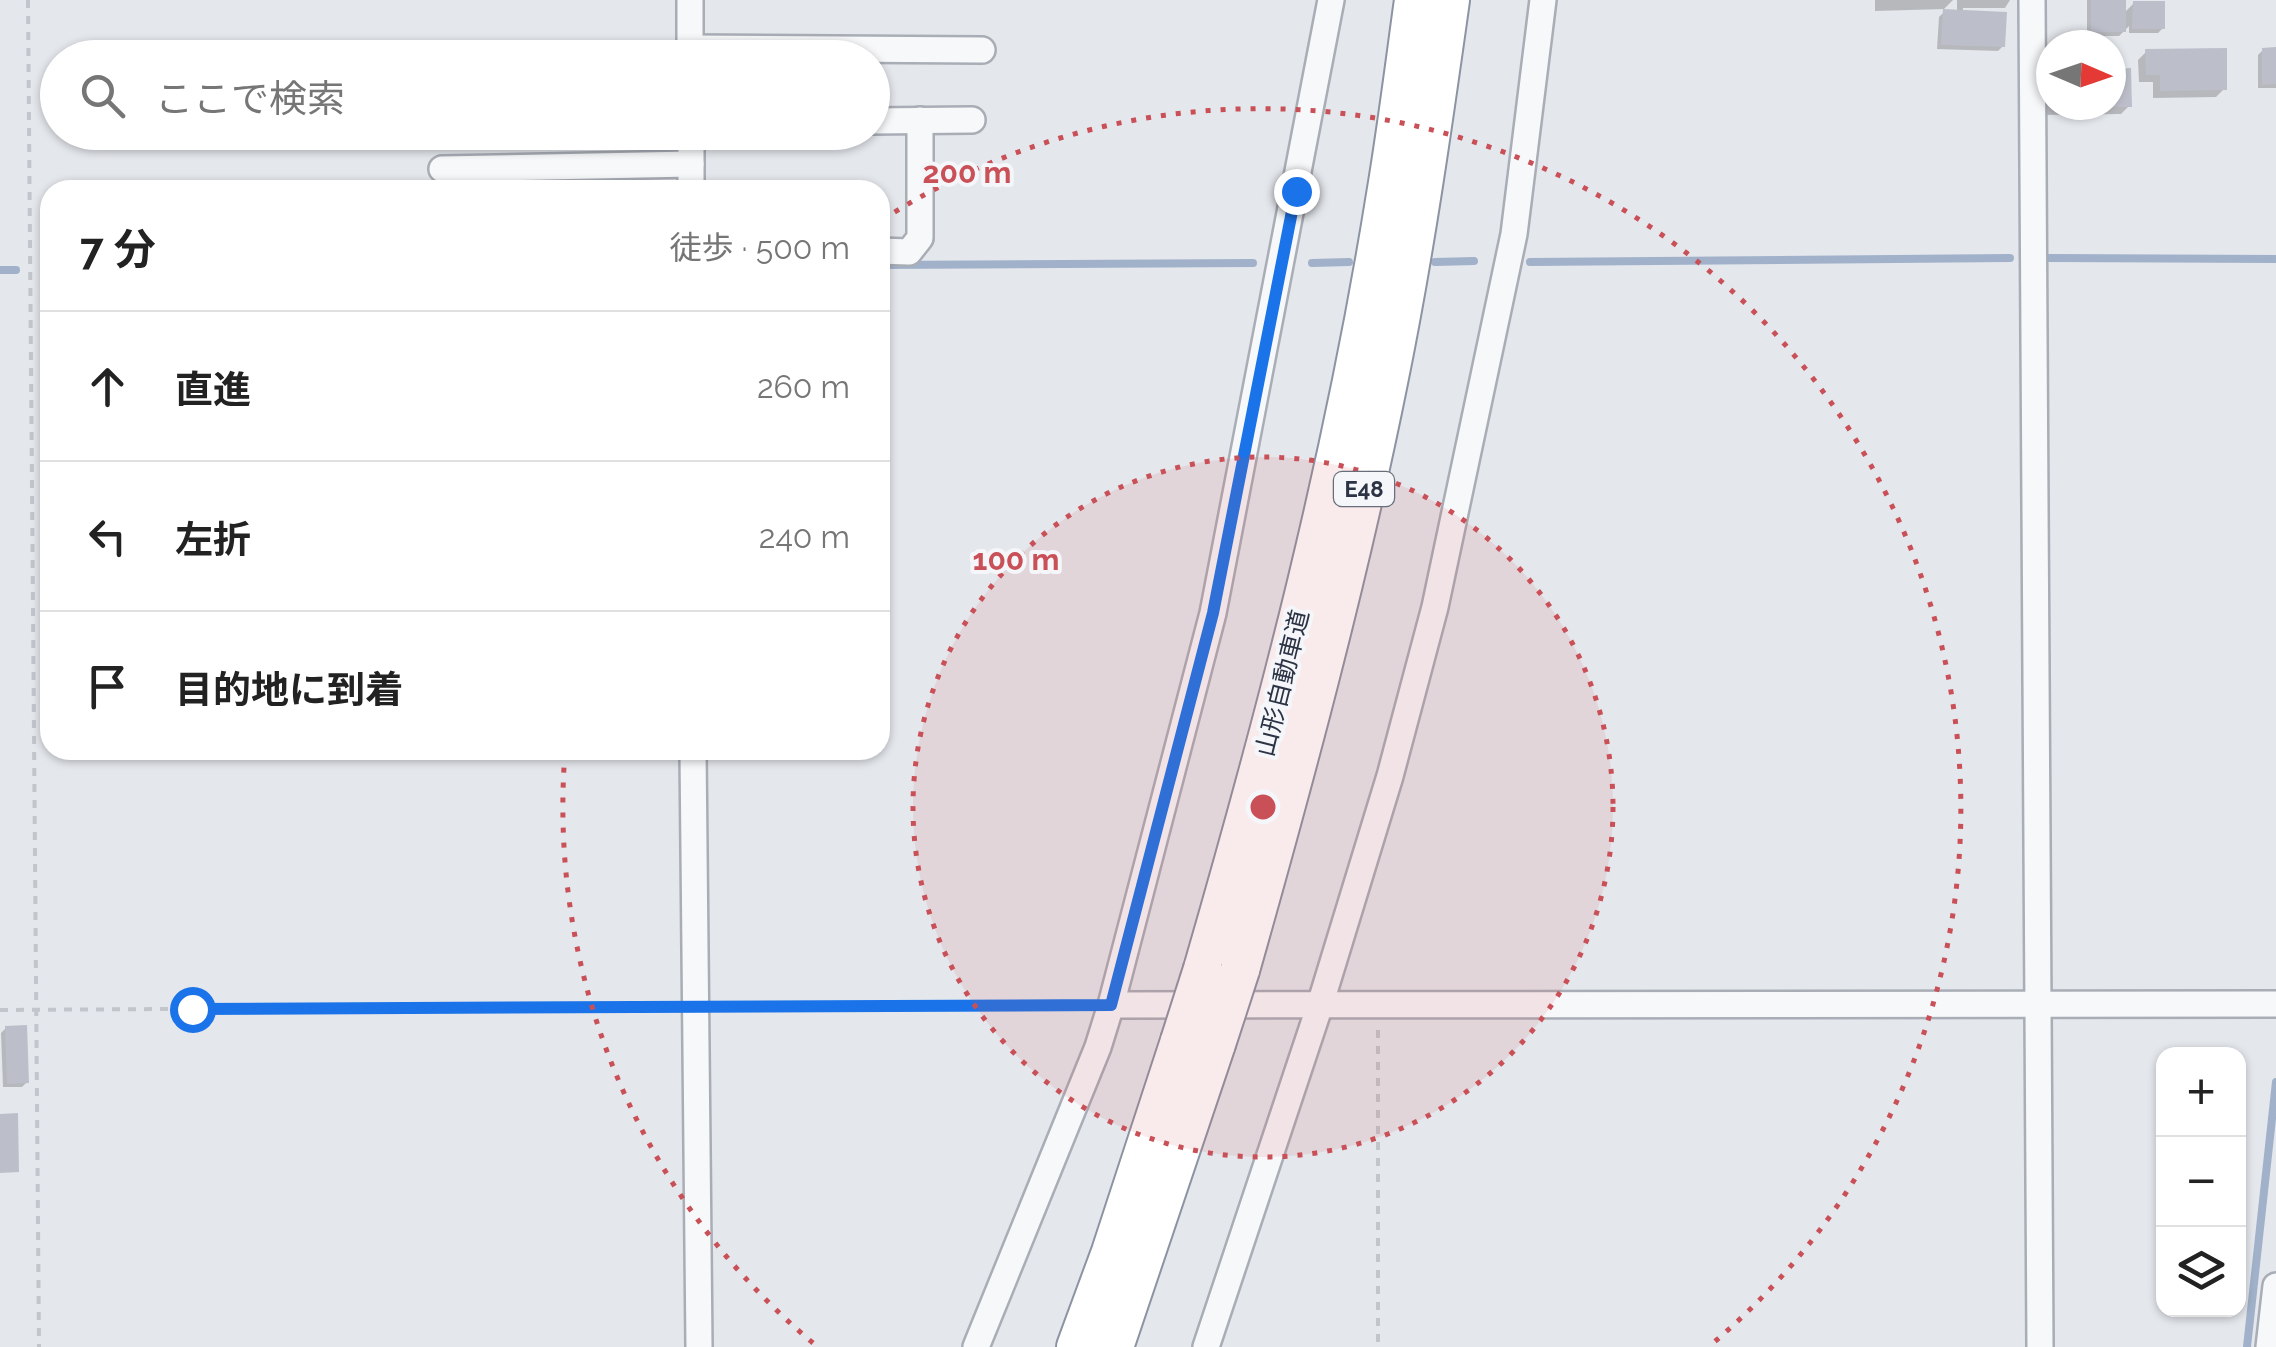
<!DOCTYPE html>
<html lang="ja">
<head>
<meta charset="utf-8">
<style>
  :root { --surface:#fff; --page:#f2f2f2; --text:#222; --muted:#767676; --line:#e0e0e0 }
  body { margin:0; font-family:Raleway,"Noto Sans JP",sans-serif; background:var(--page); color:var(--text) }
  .controls { position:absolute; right:30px; bottom:30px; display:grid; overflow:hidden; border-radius:20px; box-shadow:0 2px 8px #0004 }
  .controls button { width:90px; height:90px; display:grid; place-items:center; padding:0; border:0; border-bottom:2px solid var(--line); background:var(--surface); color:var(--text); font:50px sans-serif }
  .compass { position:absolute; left:2036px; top:30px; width:90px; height:90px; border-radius:50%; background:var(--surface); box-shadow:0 2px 8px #0004; rotate:92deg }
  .stop { position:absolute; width:30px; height:30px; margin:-22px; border:8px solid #1a73e8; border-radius:50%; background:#fff }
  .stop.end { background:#1a73e8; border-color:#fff; box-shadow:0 2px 10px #0008 }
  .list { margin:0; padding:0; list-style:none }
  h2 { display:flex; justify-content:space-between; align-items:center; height:130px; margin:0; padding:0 40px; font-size:42px }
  h2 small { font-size:32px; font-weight:400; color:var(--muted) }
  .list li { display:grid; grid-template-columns:65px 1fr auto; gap:30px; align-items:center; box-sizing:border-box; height:150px; padding:0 40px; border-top:2px solid var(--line) }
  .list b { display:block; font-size:38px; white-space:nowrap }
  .list em { font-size:32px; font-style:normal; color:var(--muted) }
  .icon { flex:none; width:55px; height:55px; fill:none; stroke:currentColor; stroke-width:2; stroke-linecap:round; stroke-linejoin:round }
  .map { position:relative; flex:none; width:2276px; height:1347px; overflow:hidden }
  .search { position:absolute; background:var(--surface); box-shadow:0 2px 8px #0004; left:40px; top:40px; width:850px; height:110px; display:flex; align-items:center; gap:25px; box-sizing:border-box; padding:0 35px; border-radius:55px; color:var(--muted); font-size:38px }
  .panel { position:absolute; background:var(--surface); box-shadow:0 2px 8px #0004; left:40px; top:180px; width:850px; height:580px; border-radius:30px }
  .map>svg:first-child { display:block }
</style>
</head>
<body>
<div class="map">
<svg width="2276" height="1347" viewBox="0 0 2276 1347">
  <rect width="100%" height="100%" fill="#e4e7ec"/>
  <g fill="#0003">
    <polygon points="1875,0 1953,0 1944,9 1875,11"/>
    <polygon points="1957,0 2010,0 2005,8 1963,8 1963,13 2003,46 1998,51 1937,49 1939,17 1944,12 1957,12"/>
    <polygon points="2087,0 2124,0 2124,13 2134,3 2163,28 2158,33 2129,33 2129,26 2119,36 2087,36"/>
    <polygon points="2263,50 2276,50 2276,88 2258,88 2258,55"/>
    <polygon points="2146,52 2224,89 2216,97 2153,98 2153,82 2139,82 2138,60"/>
    <polygon points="2111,71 2129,106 2121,114 2040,115 2039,80 2047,72 2051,72 2051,105 2111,105"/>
    <polygon points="6,1028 27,1082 22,1087 3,1087 1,1033"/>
  </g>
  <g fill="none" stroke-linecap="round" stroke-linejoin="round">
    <g stroke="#a1b1ca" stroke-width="8">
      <polyline points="2049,258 2276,259"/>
      <polyline points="1435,262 1474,261"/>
      <polyline points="1530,262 2010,258"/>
      <polyline points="1312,263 1349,262"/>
      <polyline points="880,265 1253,263"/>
      <polyline points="0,270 16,270"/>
      <polyline points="2247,1347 2276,1082"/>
    </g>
  </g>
  <g fill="#bcbfc9">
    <rect x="2091" y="0" width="35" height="32"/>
    <polygon points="2133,1 2165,1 2165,29 2132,29"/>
    <polygon points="1943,9 2007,12 2005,47 1941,45"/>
    <polygon points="2276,47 2276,84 2262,85 2262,48"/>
    <polygon points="2227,48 2227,90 2160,91 2160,75 2146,75 2145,49"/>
    <polygon points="2131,68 2132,107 2111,107 2111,69"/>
    <polygon points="27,1025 29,1083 7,1084 5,1026"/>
    <polygon points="18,1113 19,1172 0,1173 0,1114"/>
  </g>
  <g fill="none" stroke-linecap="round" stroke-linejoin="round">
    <g stroke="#a9adb6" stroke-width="30">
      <g id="minor">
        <polyline points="690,0 690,58"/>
        <polyline points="2032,0 2040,1347"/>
        <polyline points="690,48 982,50"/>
        <polyline points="872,121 972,120"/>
        <polyline points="442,169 691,164"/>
        <polyline points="691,190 691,132"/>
        <polyline points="880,251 909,252 920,238 920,120"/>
        <polyline points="693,750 699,1347"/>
        <polyline points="1111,1005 2276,1004"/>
        <polyline points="976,1347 1098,1047 1111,1005 1213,613 1331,0"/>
        <polyline points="1206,1347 1320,1005 1390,776 1435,607 1514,234 1543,0"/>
        <polyline points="2269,1347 2276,1286"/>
      </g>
    </g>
    <g stroke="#8c93a2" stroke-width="42">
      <g id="highway">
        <path d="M1203 969C1277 714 1344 457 1386 195 1397 130 1405 65 1414 0"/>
        <path d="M1240 970C1295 776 1348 580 1388 382 1414 255 1432 128 1450 0"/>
        <polyline points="1076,1347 1111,1252 1180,1041"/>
        <polyline points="1114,1347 1216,1044"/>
      </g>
    </g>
    <g stroke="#c2c5cb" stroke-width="4" stroke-dasharray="8 8" stroke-linecap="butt">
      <polyline points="28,0 39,1347"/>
      <polyline points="720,1006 1085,1005"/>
      <polyline points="0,1010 670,1006"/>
      <polyline points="1378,1030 1378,1347"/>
    </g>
    <use href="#minor" stroke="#f7f8fa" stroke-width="25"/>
    <use href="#highway" stroke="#fff" stroke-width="38"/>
    <g stroke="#8c93a2" stroke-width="42" stroke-linecap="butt">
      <g id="highway-bridge">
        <polyline points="1180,1041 1203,969"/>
        <polyline points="1216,1044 1240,970"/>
      </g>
    </g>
    <use href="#highway-bridge" stroke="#fff" stroke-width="38"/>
  </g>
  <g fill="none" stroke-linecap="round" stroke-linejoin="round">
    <polyline stroke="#1a73e8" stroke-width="12" points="192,1009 1111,1005 1213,613 1296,191"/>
  </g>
  <circle cx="1263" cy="807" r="350" fill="#ca5058" fill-opacity=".12"/>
  <g fill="none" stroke="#ca5058" stroke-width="5" stroke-dasharray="5 10">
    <circle cx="1263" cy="807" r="350"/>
    <path d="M813 1343A700 700 0 0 1 565 752M882 220A700 700 0 0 1 1713 1343"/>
  </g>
  <g text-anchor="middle" stroke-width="8" stroke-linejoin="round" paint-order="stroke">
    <rect fill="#f4f6f9" stroke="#686e7a" stroke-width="2.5" x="1334" y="472" width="60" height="34" rx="8"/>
    <g font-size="22" font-weight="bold" fill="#2c3344">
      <text x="1364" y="497">E48</text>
    </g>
    <g font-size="25" fill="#2c3344" stroke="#f4f6f9">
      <text transform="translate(1282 683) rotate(-76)" y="9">山形自動車道</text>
    </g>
  </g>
  <circle cx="1263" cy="807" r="15" fill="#ca5058" stroke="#f4f6f9" stroke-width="5"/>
  <g font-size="30" text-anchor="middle" font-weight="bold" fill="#ca5058" stroke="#f4f6f9" stroke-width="8" stroke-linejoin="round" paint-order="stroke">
    <text x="967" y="183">200 m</text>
    <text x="1016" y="570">100 m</text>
  </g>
</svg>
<div class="controls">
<button>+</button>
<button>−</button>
<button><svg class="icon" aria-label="layers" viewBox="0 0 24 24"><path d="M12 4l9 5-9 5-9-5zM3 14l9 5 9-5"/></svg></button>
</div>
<svg class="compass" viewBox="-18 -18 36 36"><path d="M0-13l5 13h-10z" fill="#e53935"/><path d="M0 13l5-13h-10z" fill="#767676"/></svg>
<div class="stop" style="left:192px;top:1009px"></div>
<div class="stop end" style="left:1296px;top:191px"></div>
<div class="search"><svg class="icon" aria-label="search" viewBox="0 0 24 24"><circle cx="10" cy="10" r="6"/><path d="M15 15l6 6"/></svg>ここで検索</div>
<section class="panel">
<h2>7 分<small>徒歩 · 500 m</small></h2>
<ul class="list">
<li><svg class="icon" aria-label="ahead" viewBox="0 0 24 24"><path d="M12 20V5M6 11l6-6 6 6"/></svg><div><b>直進</b></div><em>260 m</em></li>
<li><svg class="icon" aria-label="left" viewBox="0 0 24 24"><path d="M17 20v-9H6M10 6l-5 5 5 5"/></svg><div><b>左折</b></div><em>240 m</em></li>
<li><svg class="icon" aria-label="arrive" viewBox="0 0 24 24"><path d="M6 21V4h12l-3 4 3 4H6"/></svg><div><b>目的地に到着</b></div></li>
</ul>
</section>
</div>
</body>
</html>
